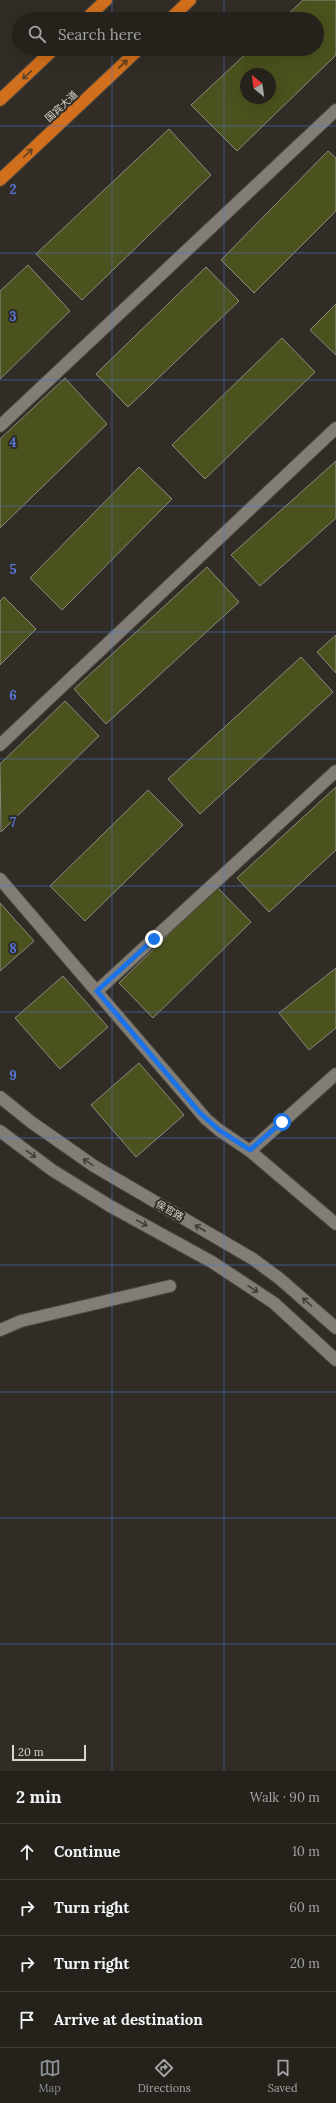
<!DOCTYPE html>
<html lang="en">
<head>
<meta charset="utf-8">
<style>
  :root { --surface:#25221c; --page:#312f29; --text:#f1f3f6; --muted:#a3a4a3; --line:#423f3b; --accent:#8c9099 }
  body { margin:0; font-family:Lora,"Noto Sans SC",serif; background:var(--page); color:var(--text) }
  .compass { position:absolute; left:240px; top:68px; width:36px; height:36px; border-radius:50%; background:var(--surface); box-shadow:0 4px 16px #0002; rotate:331deg }
  .scale { position:absolute; left:12px; bottom:10px; width:74px; box-sizing:border-box; padding-left:4px; border:2px solid #d8d6d1; border-top:0; font-size:11px; line-height:14px; white-space:nowrap; color:#d8d6d1; -webkit-text-stroke:3px #312d26; paint-order:stroke }
  .stop { position:absolute; width:12px; height:12px; margin:-9px; border:3px solid #1a73e8; border-radius:50%; background:#fff }
  .stop.end { background:#1a73e8; border-color:#fff; box-shadow:0 1px 4px #0008 }
  .list { margin:0; padding:0; list-style:none }
  h2 { display:flex; justify-content:space-between; align-items:center; height:52px; margin:0; padding:0 16px; font-size:17px }
  h2 small { font-size:13px; font-weight:400; color:var(--muted) }
  .list li { display:grid; grid-template-columns:26px 1fr auto; gap:12px; align-items:center; box-sizing:border-box; height:56px; padding:0 16px; border-top:1px solid var(--line) }
  .list b { display:block; font-size:15px; white-space:nowrap }
  .list em { font-size:13px; font-style:normal; color:var(--muted) }
  .icon { flex:none; width:22px; height:22px; fill:none; stroke:currentColor; stroke-width:2; stroke-linecap:round; stroke-linejoin:round }
  .map { position:relative; flex:none; width:336px; height:1771px; overflow:hidden }
  .search { position:absolute; background:var(--surface); box-shadow:0 4px 16px #0002; left:12px; right:12px; top:12px; height:44px; display:flex; align-items:center; gap:10px; box-sizing:border-box; padding:0 14px; border-radius:22px; color:var(--muted); font-size:15px }
  .sheet { height:276px; background:var(--surface) }
  nav { display:flex; justify-content:space-around; align-items:center; box-sizing:border-box; height:56px; border-top:1px solid var(--line); background:var(--surface); font-size:11px; color:var(--muted) }
  nav a { display:grid; justify-items:center; gap:2px }
  nav .on { color:var(--accent) }
  .map>svg:first-child { display:block }
</style>
</head>
<body>
<div class="map">
<svg width="336" height="1771" viewBox="0 0 336 1771">
  <rect width="100%" height="100%" fill="#312d26"/>
  <g fill="#4b521e" stroke="#898b81" fill-rule="evenodd">
    <path d="M303 0H336V55L237 151 191 105 251 49H317V19H283ZM246 74H270V98H246Z"/>
    <polygon points="169,129 211,175 82,300 36,254"/>
    <polygon points="328,151 336,158 336,211 254,293 221,260"/>
    <polygon points="28,265 70,311 0,379 0,291"/>
    <polygon points="206,267 239,301 128,407 96,374"/>
    <polygon points="336,304 336,355 310,330"/>
    <polygon points="282,338 315,372 205,479 172,445"/>
    <polygon points="65,378 107,424 0,528 0,439"/>
    <polygon points="336,461 336,518 260,586 231,555"/>
    <polygon points="139,467 172,499 62,610 30,578"/>
    <polygon points="207,567 239,602 106,724 74,689"/>
    <polygon points="4,597 36,629 0,665 0,601"/>
    <polygon points="336,635 336,673 317,652"/>
    <polygon points="301,657 333,692 200,814 168,779"/>
    <polygon points="65,701 99,736 1,832 0,764"/>
    <polygon points="336,787 336,850 269,912 237,878"/>
    <polygon points="148,790 183,825 85,921 50,886"/>
    <polygon points="217,887 251,922 153,1018 119,983"/>
    <polygon points="0,903 34,941 0,971"/>
    <polygon points="336,968 336,1028 309,1050 279,1013"/>
    <polygon points="63,976 108,1027 60,1069 15,1018"/>
    <polygon points="139,1063 184,1115 136,1157 91,1105"/>
  </g>
  <g fill="none" stroke-linecap="round" stroke-linejoin="round">
    <g stroke="#4b4841" stroke-width="14">
      <g id="street">
        <polyline points="0,426 336,110"/>
        <polyline points="0,745 336,428"/>
        <polyline points="0,879 206,1119 219,1130 250,1151 336,1224"/>
        <polyline points="97,991 336,771"/>
        <polyline points="250,1151 336,1074"/>
        <polyline points="0,1330 21,1321 170,1286"/>
      </g>
    </g>
    <g stroke="#4b4841" stroke-width="14">
      <g id="secondary">
        <polyline points="0,1097 31,1122 94,1166 253,1259 280,1279 336,1328"/>
        <polyline points="0,1131 52,1170 110,1206 212,1262 274,1303 336,1360"/>
      </g>
    </g>
    <g stroke="#4b4841" stroke-width="14">
      <g id="highway">
        <polyline points="86,19 106,0"/>
        <polyline points="170,19 190,0"/>
        <polyline points="0,100 54,49"/>
        <polyline points="0,180 139,49"/>
      </g>
    </g>
    <use href="#street" stroke="#827e76" stroke-width="12"/>
    <use href="#secondary" stroke="#827e76" stroke-width="12"/>
    <use href="#highway" stroke="#d16f1c" stroke-width="12"/>
  </g>
  <defs><path id="oneway-shaft" d="M-6 0H5M1.5-3L5.5 0L1.5 3" fill="none" stroke-width="1.6" stroke-linecap="round" stroke-linejoin="round"/></defs>
  <g stroke="#614123">
    <use href="#oneway-shaft" transform="translate(123 64) rotate(-43)"/>
    <use href="#oneway-shaft" transform="translate(27 75) rotate(137)"/>
    <use href="#oneway-shaft" transform="translate(28 153) rotate(-43)"/>
  </g>
  <g stroke="#413d36">
    <use href="#oneway-shaft" transform="translate(31 1154) rotate(36)"/>
    <use href="#oneway-shaft" transform="translate(88 1162) rotate(-146)"/>
    <use href="#oneway-shaft" transform="translate(142 1223) rotate(28)"/>
    <use href="#oneway-shaft" transform="translate(200 1228) rotate(-150)"/>
    <use href="#oneway-shaft" transform="translate(253 1289) rotate(34)"/>
    <use href="#oneway-shaft" transform="translate(307 1302) rotate(-139)"/>
  </g>
  <g fill="none" stroke-linecap="round" stroke-linejoin="round">
    <polyline stroke="#1a73e8" stroke-width="5" points="154,939 97,991 200,1113 219,1130 250,1150 282,1122"/>
  </g>
  <path fill="none" stroke="#5577d6" stroke-width="1" stroke-opacity="0.55" d="M112 0V19M224 0V19M112 49V1771M224 49V1771M0 126H336M0 253H336M0 380H336M0 506H336M0 632H336M0 759H336M0 886H336M0 1012H336M0 1138H336M0 1265H336M0 1392H336M0 1518H336M0 1644H336"/>
  <g text-anchor="middle" stroke-width="4" stroke-linejoin="round" paint-order="stroke">
    <g font-size="10" fill="#d8d6d1" stroke="#312d26">
      <text transform="translate(61 106) rotate(-43)" y="4">国宾大道</text>
      <text transform="translate(170 1210) rotate(30)" y="4">侯官路</text>
    </g>
  </g>
  <g font-size="13" text-anchor="middle" font-weight="bold" fill="#5577d6" stroke="#312d26" stroke-width="4" stroke-linejoin="round" paint-order="stroke">
    <text x="13" y="194">2</text>
    <text x="13" y="321">3</text>
    <text x="13" y="447">4</text>
    <text x="13" y="574">5</text>
    <text x="13" y="700">6</text>
    <text x="13" y="827">7</text>
    <text x="13" y="953">8</text>
    <text x="13" y="1080">9</text>
  </g>
</svg>
<svg class="compass" viewBox="-18 -18 36 36"><path d="M0-13l5 13h-10z" fill="#e53935"/><path d="M0 13l5-13h-10z" fill="#a3a4a3"/></svg>
<div class="scale">20 m</div>
<div class="stop" style="left:282px;top:1122px"></div>
<div class="stop end" style="left:154px;top:939px"></div>
<div class="search"><svg class="icon" aria-label="search" viewBox="0 0 24 24"><circle cx="10" cy="10" r="6"/><path d="M15 15l6 6"/></svg>Search here</div>
</div>
<section class="sheet">
<h2>2 min<small>Walk · 90 m</small></h2>
<ul class="list">
<li><svg class="icon" aria-label="ahead" viewBox="0 0 24 24"><path d="M12 20V5M6 11l6-6 6 6"/></svg><div><b>Continue</b></div><em>10 m</em></li>
<li><svg class="icon" aria-label="right" viewBox="0 0 24 24"><path d="M7 20v-9h11M14 6l5 5-5 5"/></svg><div><b>Turn right</b></div><em>60 m</em></li>
<li><svg class="icon" aria-label="right" viewBox="0 0 24 24"><path d="M7 20v-9h11M14 6l5 5-5 5"/></svg><div><b>Turn right</b></div><em>20 m</em></li>
<li><svg class="icon" aria-label="arrive" viewBox="0 0 24 24"><path d="M6 21V4h12l-3 4 3 4H6"/></svg><div><b>Arrive at destination</b></div></li>
</ul>
</section>
<nav>
<a class="on"><svg class="icon" aria-label="map" viewBox="0 0 24 24"><path d="M3 6l6-2 6 2 6-2v14l-6 2-6-2-6 2zM9 4v14M15 6v14"/></svg>Map</a>
<a><svg class="icon" aria-label="directions" viewBox="0 0 24 24"><path d="M12 3l9 9-9 9-9-9zM9 14v-3h6M13 9l2 2-2 2"/></svg>Directions</a>
<a><svg class="icon" aria-label="saved" viewBox="0 0 24 24"><path d="M7 4h10v16l-5-4-5 4z"/></svg>Saved</a>
</nav>
</body>
</html>
